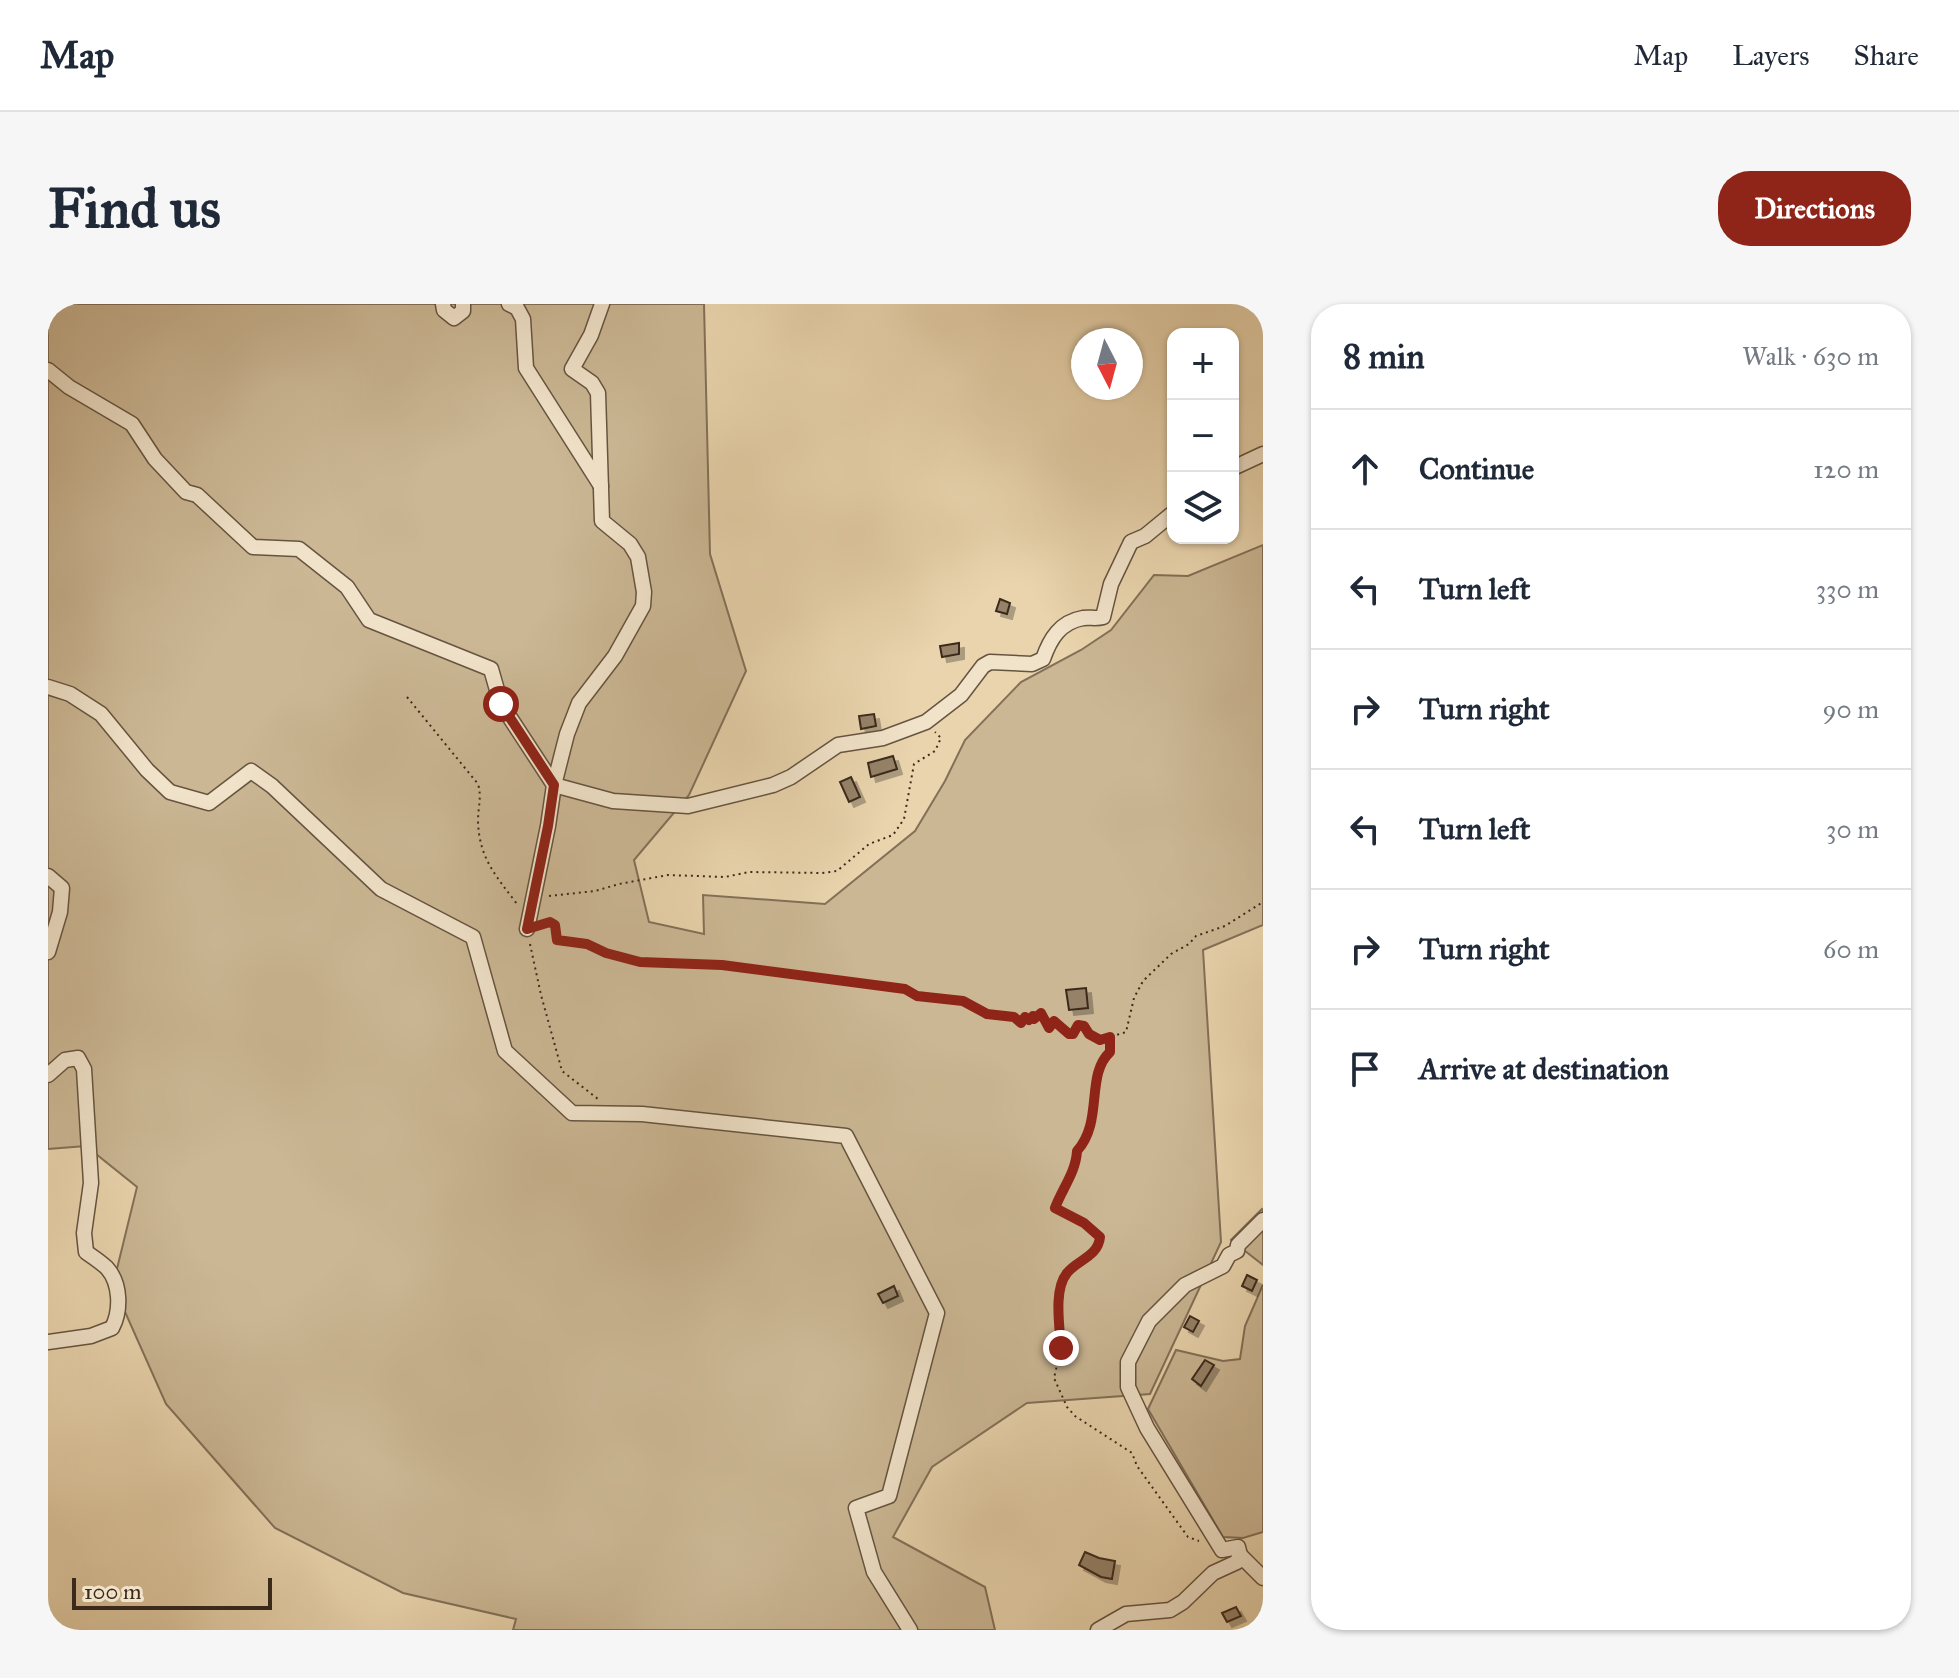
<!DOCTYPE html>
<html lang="en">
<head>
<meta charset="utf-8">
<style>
  :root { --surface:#fff; --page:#f6f6f7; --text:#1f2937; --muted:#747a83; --line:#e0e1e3; --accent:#8f2418 }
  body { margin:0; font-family:"IM FELL Great Primer",serif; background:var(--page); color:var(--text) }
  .controls { position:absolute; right:24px; top:24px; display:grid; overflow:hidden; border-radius:16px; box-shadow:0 2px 6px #0004 }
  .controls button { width:72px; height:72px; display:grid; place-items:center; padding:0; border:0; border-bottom:2px solid var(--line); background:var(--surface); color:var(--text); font:40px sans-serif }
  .compass { position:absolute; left:1023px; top:24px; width:72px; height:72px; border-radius:50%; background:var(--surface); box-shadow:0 2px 6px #0004; rotate:174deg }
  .scale { position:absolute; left:24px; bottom:20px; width:200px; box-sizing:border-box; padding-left:8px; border:4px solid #3b2a1b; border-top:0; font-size:22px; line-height:28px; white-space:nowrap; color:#3b2a1b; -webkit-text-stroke:6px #f1e3ca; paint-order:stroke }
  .stop { position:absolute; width:24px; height:24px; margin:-18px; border:6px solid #8f2418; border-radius:50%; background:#fff }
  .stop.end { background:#8f2418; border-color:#fff; box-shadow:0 2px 8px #0008 }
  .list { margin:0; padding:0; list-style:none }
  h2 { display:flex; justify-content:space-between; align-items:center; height:104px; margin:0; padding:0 32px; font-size:34px }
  h2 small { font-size:26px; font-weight:400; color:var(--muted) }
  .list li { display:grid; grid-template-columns:52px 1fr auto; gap:24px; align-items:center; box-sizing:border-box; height:120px; padding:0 32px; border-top:2px solid var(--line) }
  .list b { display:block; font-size:30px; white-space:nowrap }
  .list em { font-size:26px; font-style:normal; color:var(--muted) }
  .icon { flex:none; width:44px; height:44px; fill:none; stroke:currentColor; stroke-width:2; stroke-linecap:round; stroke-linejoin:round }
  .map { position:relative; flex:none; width:1215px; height:1326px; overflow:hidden; border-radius:32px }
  header { display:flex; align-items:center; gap:48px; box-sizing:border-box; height:112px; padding:0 40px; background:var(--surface); border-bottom:2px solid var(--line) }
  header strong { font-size:38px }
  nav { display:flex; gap:44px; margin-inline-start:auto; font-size:28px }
  .intro { display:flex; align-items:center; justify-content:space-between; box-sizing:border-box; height:192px; padding:0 48px }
  h1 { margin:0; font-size:56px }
  .button { padding:20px 36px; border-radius:32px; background:var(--accent); color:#fff; font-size:28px; font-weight:700 }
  main { display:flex; gap:48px; padding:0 48px }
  aside { flex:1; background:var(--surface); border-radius:32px; box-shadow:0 2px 6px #0004 }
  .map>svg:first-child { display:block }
</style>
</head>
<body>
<header>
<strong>Map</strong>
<nav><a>Map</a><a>Layers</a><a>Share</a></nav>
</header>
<div class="intro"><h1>Find us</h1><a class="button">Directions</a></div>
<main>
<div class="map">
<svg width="1215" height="1326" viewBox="0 0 1215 1326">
  <defs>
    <filter id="shadow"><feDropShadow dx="5" dy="5" stdDeviation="0" flood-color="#0004"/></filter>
  </defs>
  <rect width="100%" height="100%" fill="#e9d4ad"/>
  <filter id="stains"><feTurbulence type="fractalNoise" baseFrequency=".0025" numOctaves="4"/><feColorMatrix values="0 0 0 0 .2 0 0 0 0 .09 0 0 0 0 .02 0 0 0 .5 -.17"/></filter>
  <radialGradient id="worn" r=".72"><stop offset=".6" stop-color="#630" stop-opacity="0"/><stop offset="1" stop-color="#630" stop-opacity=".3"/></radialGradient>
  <g fill="#cbb794" stroke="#837058" stroke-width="2">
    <polygon points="0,0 656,0 662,250 698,367 641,491 586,556 601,618 656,630 655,591 777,600 867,527 897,477 917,436 973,378 1033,346 1063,326 1106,271 1140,272 1215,241 1215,621 1155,646 1173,938 1102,1090 979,1099 884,1163 845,1233 937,1283 947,1326 465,1326 468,1315 355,1289 227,1224 118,1100 65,981 89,883 38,842 0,845"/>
    <polygon points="1214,905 1215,906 1215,961 1183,936"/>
    <polygon points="1215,981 1215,1228 1195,1234 1175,1233 1100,1105 1128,1046 1175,1057 1192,1055 1197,1022"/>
  </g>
  <g fill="#958267" stroke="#3b2a1b" stroke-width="2" filter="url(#shadow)">
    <polygon points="952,295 962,299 959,310 948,307"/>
    <polygon points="911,339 911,350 894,353 892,342"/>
    <polygon points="826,410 828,422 813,425 811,412"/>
    <polygon points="845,452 849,465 823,473 820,459"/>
    <polygon points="803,473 812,493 801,498 792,478"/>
    <polygon points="1038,684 1040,704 1021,706 1018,686"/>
    <polygon points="1199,971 1209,976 1204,987 1194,982"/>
    <polygon points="846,982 850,992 835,999 830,990"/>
    <polygon points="1142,1012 1151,1017 1145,1028 1136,1023"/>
    <polygon points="1157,1056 1166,1061 1153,1082 1144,1075"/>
    <polygon points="1037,1248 1051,1254 1067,1257 1064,1275 1053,1273 1031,1261"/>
    <polygon points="1188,1303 1193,1312 1179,1318 1174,1309"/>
  </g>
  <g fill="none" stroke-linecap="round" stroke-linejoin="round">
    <g stroke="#665440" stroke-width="17">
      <g id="street">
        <polyline points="395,0 396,6 406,14 415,7 415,0"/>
        <polyline points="461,0 469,4 475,15 478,64 553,182"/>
        <path d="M0 66 21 83 84 120 107 155 138 188 149 191 205 243 251 245 299 283 321 316 443 365 453 400 506 481 565 497 640 502 725 481 743 473 790 441 835 434 878 418 913 391 935 362 942 358 984 360 995 355C1002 335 1012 318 1035 314 1042 313 1048 315 1055 313L1063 280 1083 238 1097 232 1125 209"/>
        <polyline points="1185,164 1215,150"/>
        <polyline points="0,383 22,390 53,410 99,466 122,488 161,499 203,467 224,482 333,585 425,633 457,747 524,809 594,810 798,832 889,1009 841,1192 808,1204 826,1268 862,1326"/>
        <polyline points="0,572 14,584 12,608 0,648"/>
        <polyline points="479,625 500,522 506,481 519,430 531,399 567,352 595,302 596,288 590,253 582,240 554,217 550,89 544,79 524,65 543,31 554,0"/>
        <path d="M0 771 17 756 30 754 36 765 43 879 36 929 38 948C45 953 53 958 59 964 73 980 73 1007 64 1024L43 1032 0 1038"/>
        <polyline points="1192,1251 1215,1274"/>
        <polyline points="1050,1326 1078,1310 1122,1306 1135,1298 1165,1269 1189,1258 1192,1251 1190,1243 1174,1246 1099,1124 1080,1083 1080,1058 1101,1017 1137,981 1175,962 1181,951 1189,947 1190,941 1215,916"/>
      </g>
    </g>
    <g stroke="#3b2a1b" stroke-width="2" stroke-dasharray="2 4" stroke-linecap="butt">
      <path d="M359 393 430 480C434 494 430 502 430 517 431 554 448 572 469 600"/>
      <polyline points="501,592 547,587 571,580 620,571 677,573 701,568 774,569 789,567 821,540 845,531 856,515 866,460 887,447 893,434 887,428"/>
      <polyline points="494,619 502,618 507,621 509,636 539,640 558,649 592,658 674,661 857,685 869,692 915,697 939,710 966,713 973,719 977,713 981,716 985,712 986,715 993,709 1001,724 1006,717 1021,730 1025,730 1030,721 1036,722 1041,730 1052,736 1078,728 1086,694 1095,677 1123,650 1141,640 1148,632 1177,622 1215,598"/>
      <polyline points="482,640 493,691 514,767 550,795"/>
      <path d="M1062 733V748C1037 771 1056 817 1029 847 1028 868 1014 885 1007 904L1036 919 1052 933 1051 939 1045 949 1018 970 1012 988 1013 1044 1006 1074 1019 1103 1027 1112 1084 1149 1089 1162 1140 1233 1151 1237"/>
    </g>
    <use href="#street" stroke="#f1e3ca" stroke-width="14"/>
  </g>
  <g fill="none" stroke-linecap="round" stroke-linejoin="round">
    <path stroke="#8f2418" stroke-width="10" d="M453 400 506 481 500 522 479 625 502 618 507 621 509 636 539 640 558 649 592 658 674 661 857 685 869 692 915 697 939 710 966 713 973 719 977 713 981 716 985 712 986 715 993 709 1001 724 1006 717 1021 730H1025L1030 721 1036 722 1041 730 1052 736 1062 733V748C1037 771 1056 817 1029 847 1028 868 1014 885 1007 904L1036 919 1052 933C1050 953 1029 956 1019 969 1005 986 1012 1024 1013 1044"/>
  </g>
  <rect width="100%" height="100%" filter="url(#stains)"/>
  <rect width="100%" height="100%" fill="url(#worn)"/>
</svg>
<div class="controls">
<button>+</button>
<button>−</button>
<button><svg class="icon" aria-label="layers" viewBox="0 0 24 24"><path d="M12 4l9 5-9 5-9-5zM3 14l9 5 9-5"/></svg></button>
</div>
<svg class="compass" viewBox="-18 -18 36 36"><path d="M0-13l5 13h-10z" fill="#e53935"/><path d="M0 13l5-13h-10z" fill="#747a83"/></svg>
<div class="scale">100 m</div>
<div class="stop" style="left:453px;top:400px"></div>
<div class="stop end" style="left:1013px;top:1044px"></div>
</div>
<aside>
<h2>8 min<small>Walk · 630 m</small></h2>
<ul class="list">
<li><svg class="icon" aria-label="ahead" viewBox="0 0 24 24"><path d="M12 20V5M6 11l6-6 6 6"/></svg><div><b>Continue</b></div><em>120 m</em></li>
<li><svg class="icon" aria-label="left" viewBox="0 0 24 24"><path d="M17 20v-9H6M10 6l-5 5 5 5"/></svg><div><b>Turn left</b></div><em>330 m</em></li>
<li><svg class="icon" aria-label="right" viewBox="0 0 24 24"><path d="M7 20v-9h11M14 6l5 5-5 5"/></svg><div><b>Turn right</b></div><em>90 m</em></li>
<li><svg class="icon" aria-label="left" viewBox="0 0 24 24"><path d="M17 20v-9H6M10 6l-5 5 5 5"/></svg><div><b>Turn left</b></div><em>30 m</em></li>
<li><svg class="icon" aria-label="right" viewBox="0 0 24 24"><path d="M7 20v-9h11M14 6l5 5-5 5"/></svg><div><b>Turn right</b></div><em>60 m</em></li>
<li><svg class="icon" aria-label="arrive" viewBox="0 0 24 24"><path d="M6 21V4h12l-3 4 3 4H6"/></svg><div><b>Arrive at destination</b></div></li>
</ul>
</aside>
</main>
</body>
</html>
